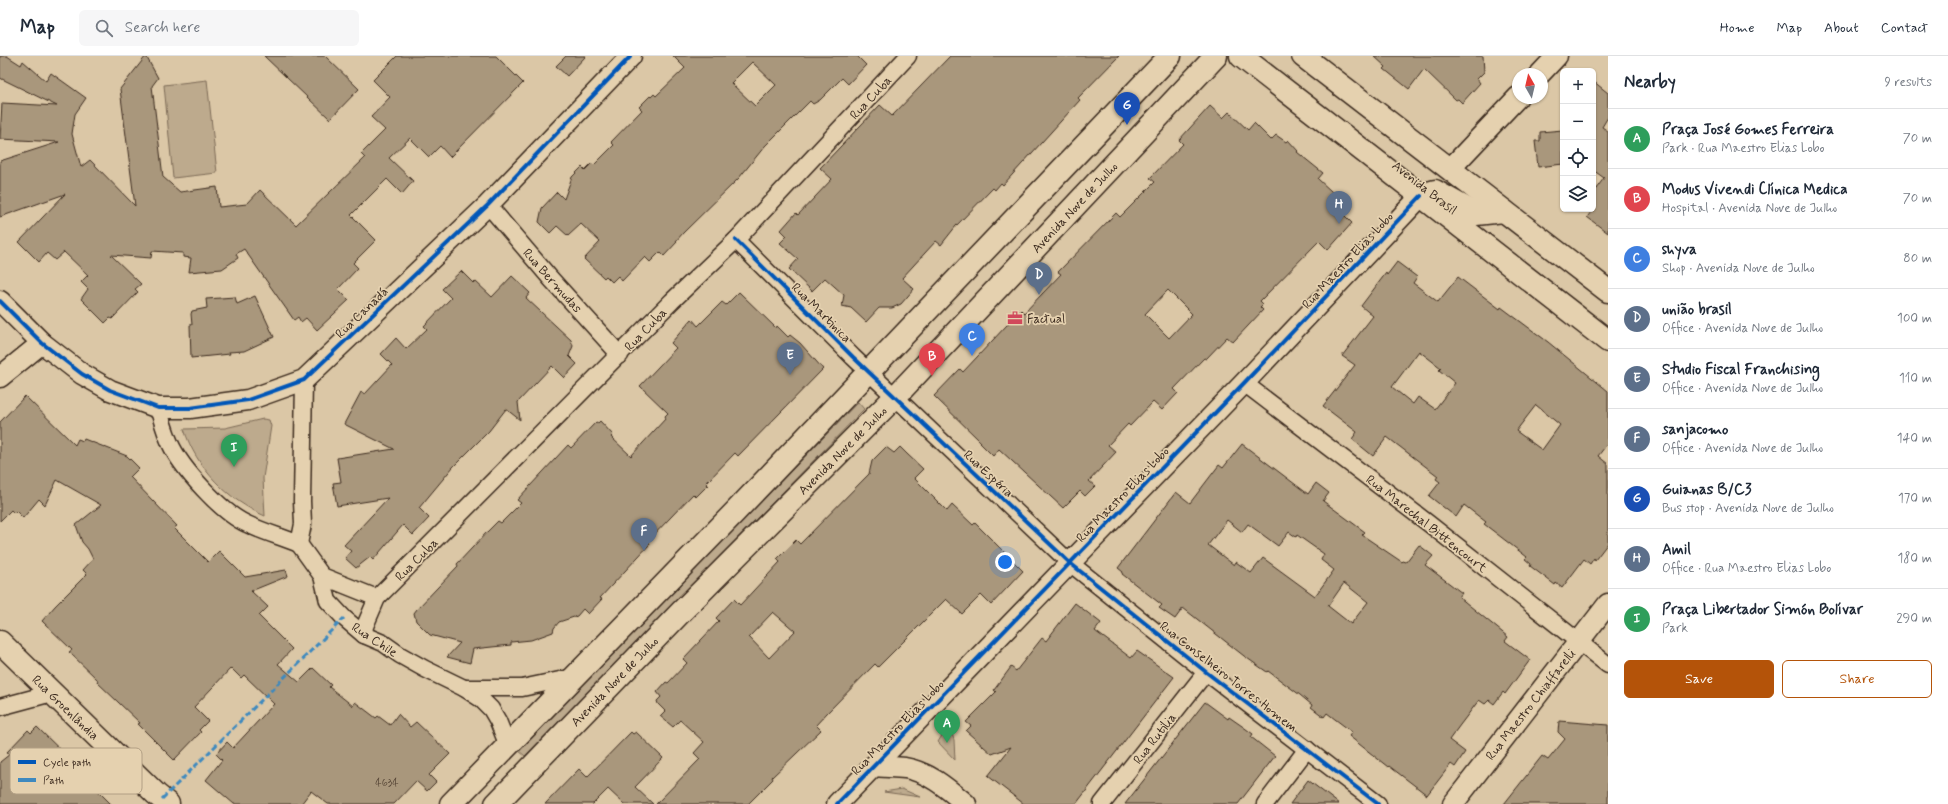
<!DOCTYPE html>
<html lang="en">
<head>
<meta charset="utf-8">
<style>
  :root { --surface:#fff; --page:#f6f6f7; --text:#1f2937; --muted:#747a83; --line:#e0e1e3; --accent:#b45309 }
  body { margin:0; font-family:Mynerve,sans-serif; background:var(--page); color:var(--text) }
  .controls { position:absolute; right:12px; top:12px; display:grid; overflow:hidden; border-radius:6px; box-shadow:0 1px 3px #0004 }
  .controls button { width:36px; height:36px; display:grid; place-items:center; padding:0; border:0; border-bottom:1px solid var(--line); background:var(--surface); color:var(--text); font:20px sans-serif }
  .compass { position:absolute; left:1512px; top:12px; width:36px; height:36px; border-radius:50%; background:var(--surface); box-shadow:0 1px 3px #0004; rotate:352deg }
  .you { position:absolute; left:1005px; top:506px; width:14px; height:14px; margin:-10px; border:3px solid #fff; border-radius:50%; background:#1a73e8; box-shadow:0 0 0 6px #1a73e833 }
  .badge { display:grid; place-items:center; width:26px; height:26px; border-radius:50%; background:var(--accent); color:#fff; font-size:13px; font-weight:700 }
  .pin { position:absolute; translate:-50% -33px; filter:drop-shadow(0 1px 2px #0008) }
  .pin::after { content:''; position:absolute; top:21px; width:14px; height:12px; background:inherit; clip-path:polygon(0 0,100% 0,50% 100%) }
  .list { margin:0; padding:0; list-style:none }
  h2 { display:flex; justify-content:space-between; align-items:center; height:52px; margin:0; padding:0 16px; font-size:17px }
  h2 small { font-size:13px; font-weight:400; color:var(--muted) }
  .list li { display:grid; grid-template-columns:26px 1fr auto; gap:12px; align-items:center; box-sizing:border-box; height:60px; padding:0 16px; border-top:1px solid var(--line) }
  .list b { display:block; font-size:15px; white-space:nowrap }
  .list p { margin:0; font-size:13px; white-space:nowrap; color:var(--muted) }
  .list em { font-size:13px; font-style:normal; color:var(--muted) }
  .actions { display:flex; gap:8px; padding:12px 16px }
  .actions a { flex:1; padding:9px 0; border:1px solid var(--accent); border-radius:6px; text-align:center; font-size:14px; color:var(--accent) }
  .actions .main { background:var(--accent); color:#fff }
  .icon { flex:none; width:22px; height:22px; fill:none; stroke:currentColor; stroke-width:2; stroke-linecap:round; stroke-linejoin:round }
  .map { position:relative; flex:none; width:1608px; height:748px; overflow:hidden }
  header { display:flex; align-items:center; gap:24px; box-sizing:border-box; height:56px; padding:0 20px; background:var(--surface); border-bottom:1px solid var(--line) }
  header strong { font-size:19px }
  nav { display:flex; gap:22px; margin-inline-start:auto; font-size:14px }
  .search { width:280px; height:36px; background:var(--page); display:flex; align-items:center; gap:10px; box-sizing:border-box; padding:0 14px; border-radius:6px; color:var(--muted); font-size:15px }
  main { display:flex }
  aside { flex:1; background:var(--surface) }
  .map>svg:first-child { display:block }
</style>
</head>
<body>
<header>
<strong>Map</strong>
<div class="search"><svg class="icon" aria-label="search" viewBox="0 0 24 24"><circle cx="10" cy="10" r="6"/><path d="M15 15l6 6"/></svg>Search here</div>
<nav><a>Home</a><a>Map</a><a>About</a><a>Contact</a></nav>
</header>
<main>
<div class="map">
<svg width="1608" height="748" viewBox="0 0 1608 748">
  <rect width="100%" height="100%" fill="#dbc7a6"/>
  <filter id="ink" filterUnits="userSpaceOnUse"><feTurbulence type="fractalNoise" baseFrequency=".025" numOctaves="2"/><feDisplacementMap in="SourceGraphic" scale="8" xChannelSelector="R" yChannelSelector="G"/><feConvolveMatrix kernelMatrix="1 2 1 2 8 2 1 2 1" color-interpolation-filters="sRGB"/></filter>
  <g filter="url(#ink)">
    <g fill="#bdaa8d" stroke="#7c6a56">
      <polygon points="207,24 217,117 173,122 164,29"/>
      <polygon points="858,346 864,353 525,700 519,695"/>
      <path d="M263 363 269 364 271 370 263 422 265 460C228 444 196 412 184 373L225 372Z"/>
      <polygon points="949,668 954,684 955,704 938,686"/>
      <polygon points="902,733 920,741 884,736"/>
    </g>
    <g fill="#a9977c" stroke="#3b2a1e" fill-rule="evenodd">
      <polygon points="0,0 7,0 21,9 23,5 46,25 51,17 86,42 75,58 72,78 81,111 90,104 135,150 120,33 146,0 158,22 152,30 163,121 180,136 217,131 219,151 247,148 260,134 296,169 365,102 361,98 385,74 371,61 390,41 373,24 397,0 496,0 523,27 450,101 440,90 429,101 410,82 389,102 413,125 402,138 387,123 351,159 376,184 353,207 358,212 338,233 349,244 317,274 306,262 301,266 298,261 294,264 244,193 236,198 238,202 222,213 189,216 191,202 183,201 183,197 152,195 151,202 111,199 141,228 135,233 138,236 112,263 110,262 105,267 81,243 88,233 81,226 88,219 64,196 55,204 47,197 39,206 19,186 65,138 0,161 0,105 59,86 0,83 2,47 57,50 0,22"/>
      <polygon points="264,0 325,0 359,33 330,63"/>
      <polygon points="566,0 586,0 567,20 556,10"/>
      <path d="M673 0H857L866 9 848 28 842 22 820 44 813 48 810 45 765 90 739 122 683 177 676 185 677 186 664 200 660 196 650 206 645 201 622 225 618 220 612 226 606 220 604 222 584 203 600 186 581 168 568 180 557 170 550 177 539 166 542 152 557 136 564 143 572 121 582 111 585 114 592 107 594 109 614 89 611 86 642 54 639 51 650 40 651 41 654 38 656 40 685 12ZM752 6 776 29 755 50 731 27Z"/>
      <polygon points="950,0 1119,0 1078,42 1080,44 1003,129 1001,127 995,134 993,132 956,170 941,189 936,185 902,222 914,233 901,248 892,252 879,252 866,266 851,252 842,250 844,239 825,222 812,235 789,213 798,203 780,187 787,180 781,174 796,157 798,159 832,123 820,112 880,49 892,60"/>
      <polygon points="1374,0 1483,0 1484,16 1477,23 1480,27 1462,47 1458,43 1456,44 1424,13 1409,33 1384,13 1386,11"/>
      <polygon points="1593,25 1608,37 1608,61 1602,71 1608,75 1608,177 1587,161 1593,154 1593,137 1604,122 1593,114"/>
      <path d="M1210 50 1223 62 1229 56 1248 74 1254 67 1271 84 1276 79 1286 86 1288 84 1298 95 1297 96 1323 117 1318 123 1345 148 1340 154 1342 157 1352 167 1328 194 1319 185 1260 245 1263 248 1260 251 1263 254 1233 286 1227 281 1206 303 1204 302 1174 333 1178 337 1162 354 1153 346 1130 370 1128 368 1108 389 1116 396 1089 425 1095 430 1085 440 1080 435 1063 452 999 393 993 400 980 387 981 386 934 340 960 313 963 316 1021 254 1024 257 1061 218 1058 216 1116 157 1120 161 1155 126 1150 122 1183 88 1179 84ZM1168 234 1192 258 1169 282 1145 258Z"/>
      <polygon points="1563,74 1563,108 1538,111 1535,85 1540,85 1540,76"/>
      <path d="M1397 206 1417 221 1413 227 1438 246 1458 221 1500 253 1501 251 1548 286 1608 335V387L1598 400 1608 408V487L1595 504 1594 502 1590 508 1584 503 1562 532 1556 527 1555 529 1530 510 1531 508 1525 503 1527 501 1484 468 1486 466 1464 449 1456 461 1429 440 1440 426 1436 423 1438 420 1387 381 1373 400 1352 383 1357 376 1323 350 1355 309 1342 300 1373 260 1361 250 1386 217 1387 219ZM1419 295 1441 312 1439 314 1455 327 1435 353 1418 341 1413 348 1392 331ZM1536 349 1560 369 1542 394 1516 375Z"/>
      <polygon points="461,215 473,227 475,225 492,241 512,220 530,237 526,242 571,284 573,290 569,300 577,308 564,322 552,310 518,346 520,364 506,353 489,375 453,411 419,452 429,462 413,479 403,469 373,504 370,501 356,512 345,502 351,495 344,489 388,442 337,450 333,427 341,426 337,402 394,393 344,368 361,336 365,338 392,309 381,298 396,282 406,293 427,273 424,270 451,242 442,233"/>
      <polygon points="739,236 776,272 777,270 788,281 790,279 800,287 823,313 738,400 735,397 706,427 708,429 696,441 693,438 648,485 650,488 600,542 602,543 588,558 583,553 577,560 559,566 554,572 553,576 531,584 511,586 511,589 473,593 470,607 447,601 460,587 430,579 416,565 414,557 417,553 458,510 457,508 487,476 498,465 501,467 521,447 517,444 568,389 571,392 596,366 598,367 600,365 613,379 611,381 631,400 666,362 665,360 668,357 640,330 676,292 671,287 692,263 698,270 722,246 726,249"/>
      <polygon points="255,240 274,281 244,295 229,296 230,298 191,302 190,269 192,269 191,258 192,255 207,252 206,243 235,241 237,248"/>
      <polygon points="25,340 75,389 78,383 83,385 84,383 127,400 139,412 130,421 177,470 174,472 208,506 219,495 245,521 286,514 288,520 251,535 268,551 259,560 292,593 278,608 299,626 313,612 331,629 329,631 353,650 355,646 376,662 378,660 390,669 398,658 410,671 416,666 450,698 429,719 436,726 427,735 416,725 394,748 328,748 311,735 301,748 234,748 206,724 222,704 216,698 227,686 233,692 274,648 244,619 241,622 231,612 194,651 208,665 199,674 201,676 174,704 138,668 140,667 97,626 98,624 69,596 72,594 42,565 55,550 87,518 83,514 93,503 88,493 82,486 76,469 101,449 57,424 45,449 39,443 23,462 16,455 14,457 11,454 0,465 0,366"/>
      <path d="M1242 388 1308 438 1316 427 1329 437 1323 445 1365 476 1362 479 1402 506 1403 505 1406 506 1419 489 1433 500 1425 509 1462 537 1459 541 1508 581 1505 585 1530 604 1505 638 1503 636 1494 648 1489 644 1485 648 1479 644 1460 669 1449 684 1465 696 1455 711 1451 708 1427 739 1389 710 1388 711 1349 680 1352 676 1327 657 1324 661 1311 651 1312 649 1300 639 1268 615 1267 616 1244 600 1183 552 1175 563 1159 552 1162 549 1122 518 1123 516 1118 512 1176 436 1190 447 1219 409 1223 412ZM1227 464 1242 476 1248 468 1278 490 1289 476 1296 481 1297 479 1324 498 1321 504 1334 514 1315 540 1263 502 1251 517 1236 506 1234 509 1208 489ZM1344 527 1368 546 1351 568 1328 550Z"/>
      <path d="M886 391 894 397 900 391 907 398 923 413 914 422 947 455 952 449 973 469 975 467 1023 515 991 549 981 539 962 558 946 543 878 611 875 608 827 657 816 669 821 674 772 721 773 723 748 748H656L700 703 694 697 704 686 680 664 673 671 660 660 665 655 658 648 657 645 661 641 657 636 666 626 668 627 687 607 683 603 719 565 716 562 734 543 740 549 780 506 777 503 796 484 800 488 869 418 872 405ZM773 556 795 575 769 602 749 581Z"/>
      <polygon points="1075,547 1101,567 1095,575 1131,602 1137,595 1174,621 1076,748 1024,748 988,720 1011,691 992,698 966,675 971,670 966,666 996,636 994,634 1011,611 1016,615 1042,582 1046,585"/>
      <polygon points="1205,646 1228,663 1229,661 1242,670 1253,678 1251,681 1275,700 1238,748 1125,748"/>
      <polygon points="1559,665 1608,669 1608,748 1504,748 1542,700 1548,704 1565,683 1558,676"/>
      <polygon points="37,671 86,719 84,721 111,748 0,748 0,706 10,698 7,696 28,674 31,677"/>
      <polygon points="631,676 633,678 636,676 663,702 635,731 653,748 624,748 608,733 593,748 545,748 579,713 587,721"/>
      <polygon points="1308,724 1339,748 1290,748"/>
    </g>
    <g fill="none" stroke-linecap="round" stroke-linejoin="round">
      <g stroke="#3b2a1e" stroke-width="19">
        <g id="minor">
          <polyline points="488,149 551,223 620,299"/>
          <polyline points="736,184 853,301 1070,507 1206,616 1378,748"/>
          <polyline points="1244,327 1428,467 1608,609"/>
          <path d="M158 352C162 364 165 376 170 387 181 412 222 457 247 468 264 476 282 481 299 488"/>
          <polyline points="299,488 322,520 328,545 344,562 364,579 383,587 400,599 425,613 464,632 481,643 491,653 498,665 508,690"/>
          <polyline points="299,488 303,468 302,445 304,324"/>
          <polyline points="322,520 377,542"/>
          <polyline points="364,579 365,570 377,542 672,245 736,184 908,0"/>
          <polyline points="464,632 522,632 574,621"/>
          <polyline points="0,651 52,637"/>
          <polyline points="1102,748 1206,616"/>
          <polyline points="1265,748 1307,693"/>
        </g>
      </g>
      <g stroke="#3b2a1e" stroke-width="23">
        <g id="tertiary">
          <polyline points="1540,18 1557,0"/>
          <polyline points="1450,113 1518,41"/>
          <polyline points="0,245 42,287 82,318 110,334 158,352 190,352 248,344 304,324 488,149 631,0"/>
          <polyline points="0,321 42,287"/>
          <path d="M873 710C884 711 894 711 905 712 929 716 948 733 966 748"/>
          <polyline points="837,748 1244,327 1421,140"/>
          <polyline points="1453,748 1608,548"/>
        </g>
      </g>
      <g stroke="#3b2a1e" stroke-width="25">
        <polyline id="secondary" points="0,586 156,738 168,748"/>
      </g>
      <g stroke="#3b2a1e" stroke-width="25">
        <g id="primary">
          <polyline points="1241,0 1608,285"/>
          <polyline points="1303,0 1608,235"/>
          <polyline points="1428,137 1435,135 1476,158 1504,155"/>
          <polyline points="451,748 734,457 1170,0"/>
          <polyline points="496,748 681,556 895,341 1216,0"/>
        </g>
      </g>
      <use href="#minor" stroke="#e5d1af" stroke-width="16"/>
      <use href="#tertiary" stroke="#e5d1af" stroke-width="20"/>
      <use href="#secondary" stroke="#e5d1af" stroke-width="22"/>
      <use href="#primary" stroke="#e5d1af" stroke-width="22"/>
      <polyline stroke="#3e89bf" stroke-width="3" stroke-dasharray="6 3" stroke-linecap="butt" points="162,743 344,562"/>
      <g stroke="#e5d1af" stroke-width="6">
        <g id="cycleway">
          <polyline points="736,184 853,301 1070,507 1206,616 1378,748"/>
          <polyline points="0,245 42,287 82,318 110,334 158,352 190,352 248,344 304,324 488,149 631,0"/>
          <polyline points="837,748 1244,327 1421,140"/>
        </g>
      </g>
      <use href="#cycleway" stroke="#0057b8" stroke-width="4"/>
    </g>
  </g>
  <defs>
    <g id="office-bare" transform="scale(1.2)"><path d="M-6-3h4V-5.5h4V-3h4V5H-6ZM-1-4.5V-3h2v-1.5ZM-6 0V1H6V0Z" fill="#d1495b" stroke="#e5d1af" stroke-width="2.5" paint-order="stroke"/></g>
  </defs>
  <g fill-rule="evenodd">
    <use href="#office-bare" x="1015" y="262"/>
  </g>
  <g text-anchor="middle" stroke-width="3.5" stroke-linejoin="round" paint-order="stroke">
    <g font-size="11" fill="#564536">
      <text x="387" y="730">4634</text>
    </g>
    <g font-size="13" fill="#3b2a1e" stroke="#e5d1af">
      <text transform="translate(870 41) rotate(-47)" y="5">Rua Cuba</text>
      <text transform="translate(1425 131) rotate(38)" y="5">Avenida Brasil</text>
      <text transform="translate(1074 151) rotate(-47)" y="5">Avenida Nove de Julho</text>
      <text transform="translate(1347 204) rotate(-47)" y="5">Rua Maestro Elias Lobo</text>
      <text transform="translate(553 224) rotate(48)" y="5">Rua Bermudas</text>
      <text transform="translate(361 256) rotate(-44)" y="5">Rua Canadá</text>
      <text transform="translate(822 256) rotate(45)" y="5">Rua Martinica</text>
      <text transform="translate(645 273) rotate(-46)" y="5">Rua Cuba</text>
      <text transform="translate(842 394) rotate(-45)" y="5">Avenida Nove de Julho</text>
      <text transform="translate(989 417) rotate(43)" y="5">Rua Espéria</text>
      <text transform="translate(1122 438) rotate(-46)" y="5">Rua Maestro Elias Lobo</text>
      <text transform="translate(1427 467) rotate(38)" y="5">Rua Marechal Bittencourt</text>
      <text transform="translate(416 503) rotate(-45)" y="5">Rua Cuba</text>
      <text transform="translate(375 583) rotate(33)" y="5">Rua Chile</text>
      <text transform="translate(1229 620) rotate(38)" y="5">Rua Conselheiro Torres Homem</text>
      <text transform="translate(614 625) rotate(-46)" y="5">Avenida Nove de Julho</text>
      <text transform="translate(1530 648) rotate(-52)" y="5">Rua Maestro Chiaffarelli</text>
      <text transform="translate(66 651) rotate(44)" y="5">Rua Groenlândia</text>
      <text transform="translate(897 671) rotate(-46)" y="5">Rua Maestro Elias Lobo</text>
      <text transform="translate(1154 682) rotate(-52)" y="5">Rua Rutilia</text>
    </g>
    <g font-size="13" fill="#3b2a1e" stroke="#e5d1af" text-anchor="start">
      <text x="1027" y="267">Factual</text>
    </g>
  </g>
  <rect x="10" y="692" width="132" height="46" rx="6" fill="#e5d1af" stroke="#b29f84" stroke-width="1"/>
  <rect x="18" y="704" width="18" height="4" fill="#0057b8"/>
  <rect x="18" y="722" width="18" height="4" fill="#3e89bf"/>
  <g font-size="11" fill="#3b2a1e">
    <text x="43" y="710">Cycle path</text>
    <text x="43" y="728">Path</text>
  </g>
</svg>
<div class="controls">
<button>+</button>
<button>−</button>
<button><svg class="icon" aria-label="locate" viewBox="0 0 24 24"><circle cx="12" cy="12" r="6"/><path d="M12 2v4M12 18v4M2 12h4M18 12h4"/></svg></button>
<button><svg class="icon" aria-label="layers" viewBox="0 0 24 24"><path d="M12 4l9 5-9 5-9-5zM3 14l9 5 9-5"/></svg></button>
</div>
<svg class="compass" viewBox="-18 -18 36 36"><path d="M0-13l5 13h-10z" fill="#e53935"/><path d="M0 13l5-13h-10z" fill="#747a83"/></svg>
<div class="you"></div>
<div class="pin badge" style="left:947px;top:687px;background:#2e9e5b">A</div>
<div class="pin badge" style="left:932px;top:320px;background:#e0444e">B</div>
<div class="pin badge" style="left:972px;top:300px;background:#3f7fe0">C</div>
<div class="pin badge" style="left:1039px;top:239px;background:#5c6f8a">D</div>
<div class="pin badge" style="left:790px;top:319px;background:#5c6f8a">E</div>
<div class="pin badge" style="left:644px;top:495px;background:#5c6f8a">F</div>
<div class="pin badge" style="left:1127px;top:69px;background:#1a4fb4">G</div>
<div class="pin badge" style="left:1339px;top:168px;background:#5c6f8a">H</div>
<div class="pin badge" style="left:234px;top:411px;background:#2e9e5b">I</div>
</div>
<aside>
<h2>Nearby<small>9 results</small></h2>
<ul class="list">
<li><span class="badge" style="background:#2e9e5b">A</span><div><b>Praça José Gomes Ferreira</b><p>Park · Rua Maestro Elias Lobo</p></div><em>70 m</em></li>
<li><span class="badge" style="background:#e0444e">B</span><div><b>Modus Vivendi Clínica Medica</b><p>Hospital · Avenida Nove de Julho</p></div><em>70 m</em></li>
<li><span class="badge" style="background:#3f7fe0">C</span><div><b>shyva</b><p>Shop · Avenida Nove de Julho</p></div><em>80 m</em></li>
<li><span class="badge" style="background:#5c6f8a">D</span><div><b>união brasil</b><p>Office · Avenida Nove de Julho</p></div><em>100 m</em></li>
<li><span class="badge" style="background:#5c6f8a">E</span><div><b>Studio Fiscal Franchising</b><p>Office · Avenida Nove de Julho</p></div><em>110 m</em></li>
<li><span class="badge" style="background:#5c6f8a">F</span><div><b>sanjacomo</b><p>Office · Avenida Nove de Julho</p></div><em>140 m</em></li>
<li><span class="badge" style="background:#1a4fb4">G</span><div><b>Guianas B/C3</b><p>Bus stop · Avenida Nove de Julho</p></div><em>170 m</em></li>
<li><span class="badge" style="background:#5c6f8a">H</span><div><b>Amil</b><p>Office · Rua Maestro Elias Lobo</p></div><em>180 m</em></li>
<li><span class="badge" style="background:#2e9e5b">I</span><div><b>Praça Libertador Simón Bolívar</b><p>Park</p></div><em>290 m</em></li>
</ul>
<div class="actions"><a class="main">Save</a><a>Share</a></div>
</aside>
</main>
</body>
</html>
